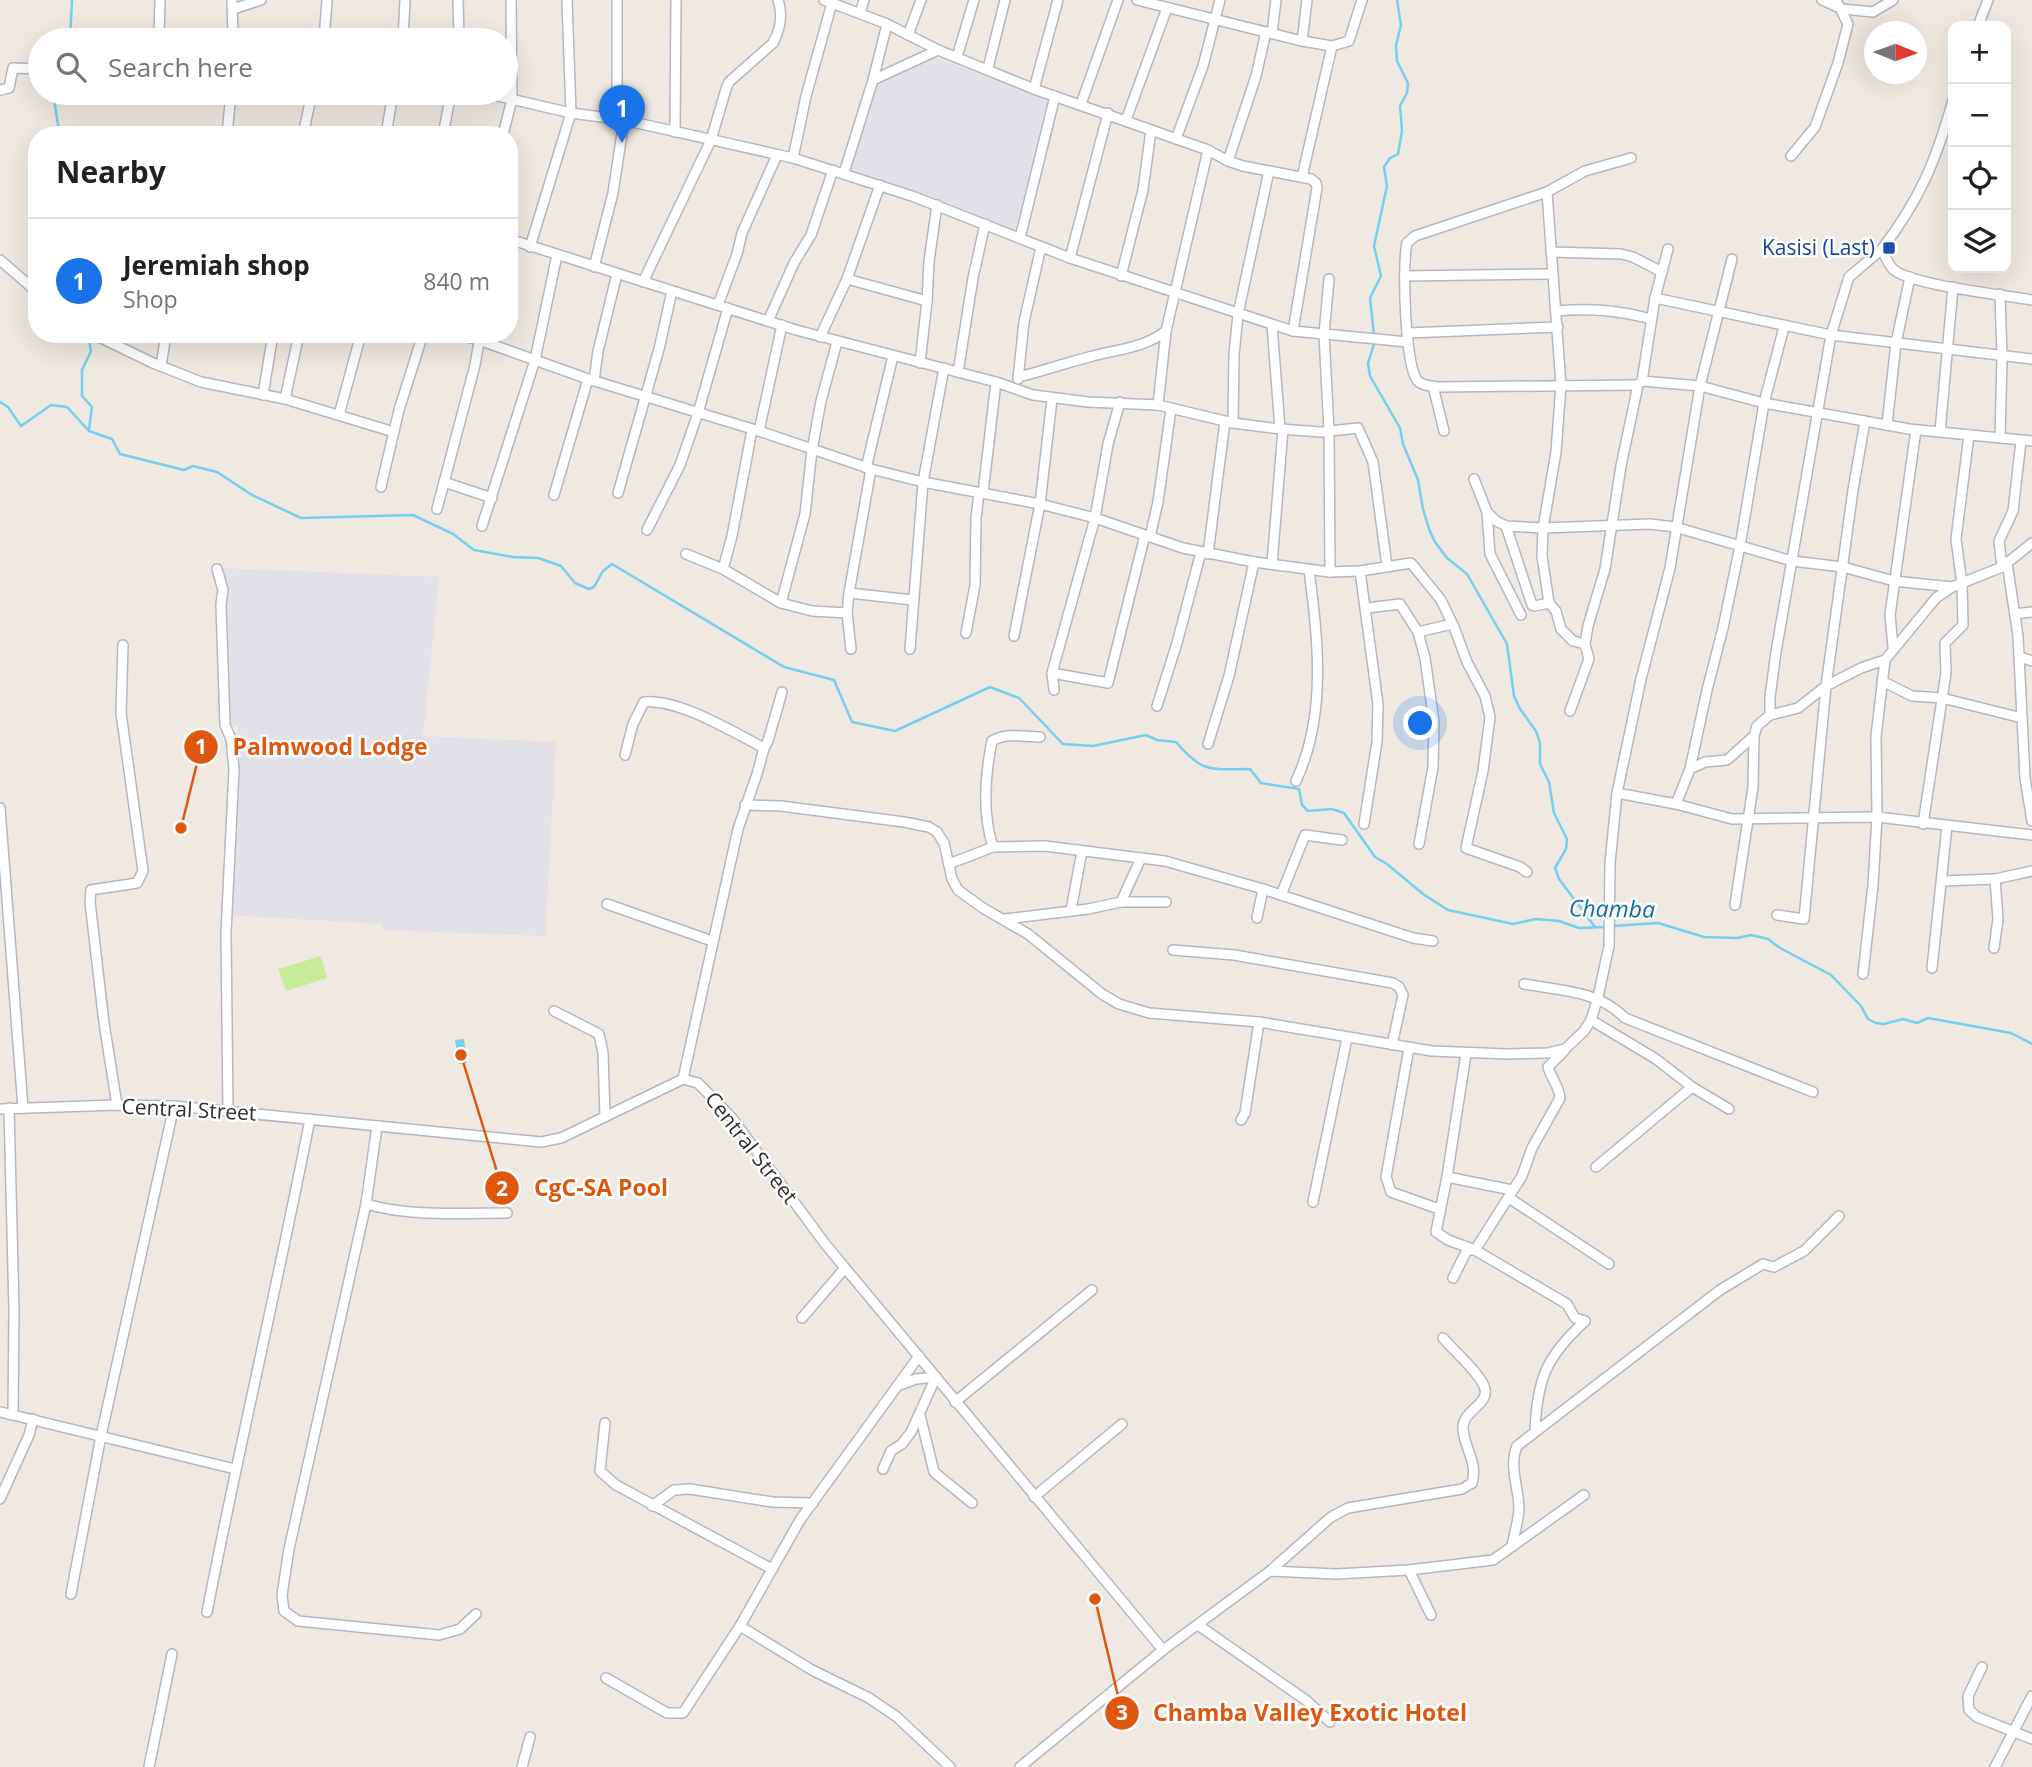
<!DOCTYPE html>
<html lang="en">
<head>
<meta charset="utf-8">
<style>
  :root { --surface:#fff; --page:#f6f6f6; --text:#202124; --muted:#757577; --line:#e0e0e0; --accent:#1a73e8 }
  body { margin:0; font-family:"Open Sans",sans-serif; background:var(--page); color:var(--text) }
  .controls { position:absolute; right:21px; top:21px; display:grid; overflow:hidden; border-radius:14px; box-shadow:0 7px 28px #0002 }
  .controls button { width:63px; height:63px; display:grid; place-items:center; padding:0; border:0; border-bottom:2px solid var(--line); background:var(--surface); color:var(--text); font:35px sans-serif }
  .compass { position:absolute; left:1864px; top:21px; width:63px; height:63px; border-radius:50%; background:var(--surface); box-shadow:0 7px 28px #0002; rotate:91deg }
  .you { position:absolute; left:1421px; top:724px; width:24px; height:24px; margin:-18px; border:5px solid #fff; border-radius:50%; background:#1a73e8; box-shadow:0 0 0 10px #1a73e833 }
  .badge { display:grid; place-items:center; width:46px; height:46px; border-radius:50%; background:var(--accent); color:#fff; font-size:23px; font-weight:700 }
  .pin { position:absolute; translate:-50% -58px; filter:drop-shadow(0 2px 4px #0008) }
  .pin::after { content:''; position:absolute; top:37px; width:24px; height:21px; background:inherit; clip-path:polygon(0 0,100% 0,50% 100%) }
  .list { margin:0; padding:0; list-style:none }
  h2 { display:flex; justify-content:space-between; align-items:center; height:91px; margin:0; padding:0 28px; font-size:30px }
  h2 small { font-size:23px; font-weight:400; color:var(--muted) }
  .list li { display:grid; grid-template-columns:46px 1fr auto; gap:21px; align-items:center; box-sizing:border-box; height:126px; padding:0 28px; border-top:2px solid var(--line) }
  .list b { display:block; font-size:26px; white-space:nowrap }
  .list p { margin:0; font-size:23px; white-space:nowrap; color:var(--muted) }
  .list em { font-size:23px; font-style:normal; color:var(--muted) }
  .icon { flex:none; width:38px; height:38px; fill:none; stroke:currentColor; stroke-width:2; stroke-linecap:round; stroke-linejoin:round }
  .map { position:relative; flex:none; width:2032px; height:1767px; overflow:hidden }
  .search { position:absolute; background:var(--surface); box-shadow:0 7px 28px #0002; left:28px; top:28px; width:490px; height:77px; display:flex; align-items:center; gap:18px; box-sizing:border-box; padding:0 24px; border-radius:38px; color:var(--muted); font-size:26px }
  .panel { position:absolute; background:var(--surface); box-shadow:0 7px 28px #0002; left:28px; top:126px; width:490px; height:217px; border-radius:28px }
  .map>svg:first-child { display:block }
</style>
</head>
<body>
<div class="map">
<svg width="2032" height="1767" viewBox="0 0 2032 1767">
  <rect width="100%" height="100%" fill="#efe9e1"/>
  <g fill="#e3e1e8">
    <polygon points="934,57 1049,100 1015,231 850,170 874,85"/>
    <polygon points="223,568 439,577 423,736 556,742 545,936 382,930 382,924 229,915 238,726 229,725"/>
  </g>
  <polygon fill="#c9ec9a" points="321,956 327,978 286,991 278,969"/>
  <polygon fill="#75cff0" points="464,1039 467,1063 459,1064 455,1040"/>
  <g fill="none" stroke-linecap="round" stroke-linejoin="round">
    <g stroke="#75cff0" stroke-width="2.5">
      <polyline points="70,40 72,0"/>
      <polyline points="53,93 58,125 66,135"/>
      <polyline points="1374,335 1370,298 1381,276 1374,246 1387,186 1384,167 1390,158 1398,154 1402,131 1400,106 1407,93 1408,83 1397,61 1396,45 1401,25 1397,0"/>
      <polyline points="1374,344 1368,363 1370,376 1400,428 1403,444 1418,480 1423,509 1429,529 1435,542 1447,558 1467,574 1507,644 1514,696 1520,709 1536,731 1540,743 1540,764 1549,782 1554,813 1567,839 1566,849 1555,868 1559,879 1595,927"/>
      <path d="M0 402 8 407 21 426 51 405 67 407 89 431 112 439 120 454 184 470 193 466 217 472 252 495 301 518 413 515 453 534 474 550 513 557 538 558 561 566 575 583 589 589 594 587 603 571 612 564 784 667 834 680 852 722 895 731 990 687 1019 698 1063 744 1093 746 1146 735 1157 740 1176 742C1203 774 1211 769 1250 769L1261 783 1299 789 1302 805 1308 811 1332 809 1344 813 1375 857 1387 864 1423 894 1448 910 1513 924 1536 919 1559 921 1579 928 1605 927"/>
      <polyline points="89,429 92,407 82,396 82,370 91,351 89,341 91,334"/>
      <polyline points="1612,926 1658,923 1704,937 1737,938 1751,935 1768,939 1780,948 1831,975 1861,1006 1868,1019 1876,1023 1884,1024 1903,1019 1917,1023 1928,1018 2011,1033 2032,1044"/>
    </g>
    <g stroke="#b4b7c1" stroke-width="12">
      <g id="street">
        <polyline points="232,0 233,40"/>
        <polyline points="458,0 459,40"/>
        <polyline points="824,0 887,24 938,50"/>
        <polyline points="1137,0 1302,41 1332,46 1349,41 1362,0"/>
        <polyline points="1822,0 1842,9 1873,12 1893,0"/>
        <polyline points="233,9 261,0"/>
        <polyline points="860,13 864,0"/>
        <polyline points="1978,26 1988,0"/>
        <polyline points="1272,33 1276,0"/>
        <polyline points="908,35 921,0"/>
        <polyline points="159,40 160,0"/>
        <polyline points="324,40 327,0"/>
        <polyline points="403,40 405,0"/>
        <polyline points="1302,41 1307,0"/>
        <polyline points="957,57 974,0"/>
        <polyline points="988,68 1005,0"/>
        <polyline points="873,80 887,24"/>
        <polyline points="1034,89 1058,0"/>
        <polyline points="0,90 9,88 13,68 40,69"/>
        <polyline points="485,93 571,113 624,120 793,158 912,196 1070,258 1293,331 1408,342"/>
        <path d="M1953 100C1936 161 1920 199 1882 249 1885 256 1888 264 1893 269 1909 285 2005 295 2032 300"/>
        <polyline points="1081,104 1118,0"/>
        <polyline points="617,119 617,0"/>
        <polyline points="1126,120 1167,8"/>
        <polyline points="675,132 676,0"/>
        <polyline points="227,135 231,93"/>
        <polyline points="303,135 312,93"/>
        <polyline points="386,135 393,93"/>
        <polyline points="443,135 451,93"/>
        <polyline points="503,135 512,99 511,0"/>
        <polyline points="1176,139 1203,66 1220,0"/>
        <polyline points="1791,156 1815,127 1838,63 1848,24 1836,0"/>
        <polyline points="793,158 806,96 832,3"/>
        <path d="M1631 158 1585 171 1547 192 1415 236 1407 243C1402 264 1405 365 1417 380 1422 386 1431 386 1438 387L1638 385"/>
        <polyline points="1228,161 1256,76 1266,32"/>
        <polyline points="844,173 873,80 938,50 1034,89 1208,150 1228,161 1243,166 1311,179 1316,183 1317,188 1293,331"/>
        <polyline points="1302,177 1332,46"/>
        <polyline points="1547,192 1561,385 1556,452 1543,528 1542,556 1549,603 1556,611 1561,629 1573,641 1585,644"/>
        <polyline points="1020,238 1055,96"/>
        <polyline points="509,239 796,330 996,382 1033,395 1088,402 1158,405 1233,423 1280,429 1321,432 1358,428 1373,462 1387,566"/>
        <polyline points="530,247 571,113 567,0"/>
        <polyline points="1551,252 1621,254 1633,257 1662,272"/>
        <polyline points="1070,258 1108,113"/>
        <polyline points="1732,259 1700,386 1670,568 1641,679 1617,793 1676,804 1732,819 1877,817 2032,835"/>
        <polyline points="0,260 37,292"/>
        <polyline points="594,267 613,193 624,120"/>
        <polyline points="1121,276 1143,190 1151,130"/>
        <polyline points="1405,276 1551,274"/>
        <polyline points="847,279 927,301 920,363"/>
        <polyline points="1329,279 1324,334 1329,431 1330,572"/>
        <path d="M643 282 711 140 726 89 729 82 773 43C780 30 783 14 778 0"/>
        <polyline points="1655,298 1668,249"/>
        <polyline points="927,301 929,261 937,205"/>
        <polyline points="718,305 737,254 742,233 777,155"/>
        <path d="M1556 311C1591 308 1617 310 1651 319"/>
        <polyline points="768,321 794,263 811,235 833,170"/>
        <polyline points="1272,325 1280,429"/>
        <polyline points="1408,333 1558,327"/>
        <polyline points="93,334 153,363 201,382 285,399 394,432"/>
        <polyline points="457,334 479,340 588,379 759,431 871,469 923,482 1040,504 1095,518 1183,548 1254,562 1330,572 1360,571 1411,563 1441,600 1454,627 1467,662 1485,696 1490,717 1483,771 1466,848 1520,867 1527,872"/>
        <polyline points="820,337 847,279 880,185"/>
        <polyline points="161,366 166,334"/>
        <polyline points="958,372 973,278 985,224"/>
        <path d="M1018 377C1044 371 1068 362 1093 356 1119 349 1144 348 1166 331L1208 150"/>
        <polyline points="1018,379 1024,322 1041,247"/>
        <polyline points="594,381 598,351 617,274"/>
        <polyline points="1642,381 1700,386 1764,403 1909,429 2032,441"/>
        <polyline points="1433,386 1444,431"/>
        <polyline points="263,395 273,334"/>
        <polyline points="285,399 299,334"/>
        <polyline points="1158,405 1166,331"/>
        <polyline points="339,415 361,334"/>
        <polyline points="1233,423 1234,355 1238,314 1269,171"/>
        <polyline points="1887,425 1896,343 1910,277"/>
        <polyline points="759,431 782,325"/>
        <polyline points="1940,432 1953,287"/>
        <polyline points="2000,438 2002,357 2000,294"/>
        <polyline points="866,468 893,356"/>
        <polyline points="1474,479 1487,512 1496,521 1506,526 1543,528 1650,524 1675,527 1792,561 1843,567 1894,581 1952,587"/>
        <polyline points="444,482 492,498"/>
        <polyline points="381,487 399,410 423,334"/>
        <polyline points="618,493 659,349 672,291"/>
        <polyline points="983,493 996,382"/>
        <polyline points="554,495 588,379"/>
        <polyline points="437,509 475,365 480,336"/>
        <polyline points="1487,512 1490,554 1521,615"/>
        <polyline points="482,526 535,360 557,255"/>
        <polyline points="1506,526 1532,605 1535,606 1549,603"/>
        <polyline points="647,530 680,465 698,413 728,308"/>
        <polyline points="1150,537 1158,502 1171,409"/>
        <polyline points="686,554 723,569 781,603 812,611 847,613"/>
        <polyline points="1208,554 1225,421"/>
        <polyline points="2007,563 2018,636 2025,778 2032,821"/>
        <polyline points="1272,564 1283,429"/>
        <polyline points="2002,567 1999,541 2013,511 2021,441"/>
        <polyline points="217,569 223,590 221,604 225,725 231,739 234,769 226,933 228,1110"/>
        <polyline points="723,569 732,536 752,430"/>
        <polyline points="1360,571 1378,704 1377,742 1364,824"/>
        <polyline points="849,593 913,600"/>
        <polyline points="781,603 805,514 812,450 821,401 837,342"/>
        <polyline points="1367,608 1400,604 1418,632 1425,658 1434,722 1433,767 1419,844"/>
        <polyline points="2015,614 2032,612"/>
        <polyline points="1418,632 1452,624"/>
        <polyline points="966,633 975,585 976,518 979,493"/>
        <polyline points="1014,636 1040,504 1052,399"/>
        <polyline points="1893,647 1890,615 1916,430"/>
        <polyline points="851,649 847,613 849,593 871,469"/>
        <polyline points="910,649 923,482 944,368"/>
        <polyline points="2020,657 2032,661"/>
        <polyline points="1052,673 1108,683 1145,535"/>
        <polyline points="1882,681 1912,696 1942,698 2022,718"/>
        <polyline points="1054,690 1052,673 1095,518 1108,444 1120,402"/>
        <polyline points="1157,706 1177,643 1201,552"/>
        <polyline points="1570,711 1589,659 1585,644 1588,626 1605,569 1621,466 1638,385 1642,381 1655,298 1831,335 2032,359"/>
        <polyline points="1770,715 1770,697 1776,652 1831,335 1849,277 1882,249"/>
        <polyline points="1208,744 1229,676 1254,562"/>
        <path d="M625 755 633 724 644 702C678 698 733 732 764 748"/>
        <polyline points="1690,769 1705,762 1727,760 1754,736 1757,726 1770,715 1798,708 1826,686 1861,668 1885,660"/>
        <path d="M1296 781C1327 715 1318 640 1309 570"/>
        <polyline points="1676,804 1690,769 1707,690 1723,628 1740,546 1764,403 1784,327"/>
        <polyline points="745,805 781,806 904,822 929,827 937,832 944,843 952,879 958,890 983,908 1028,934 1102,994 1119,1004 1149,1013 1259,1022 1432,1051 1507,1054 1548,1053 1565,1049 1584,1031 1591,1020 1598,997 1609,946 1610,863 1617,793"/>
        <polyline points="0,808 23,1108"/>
        <polyline points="1923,824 1946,673 1945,643 1963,625 1962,584 1956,539 1969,435"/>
        <path d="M993 847C982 813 985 775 992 741 1006 732 1024 737 1040 737"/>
        <polyline points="949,864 993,847 1045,846 1165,861 1263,889"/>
        <polyline points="1943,881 1995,879 2032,871"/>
        <polyline points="1281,895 1413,938 1433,941"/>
        <polyline points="1121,902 1141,858"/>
        <polyline points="607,904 712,941"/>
        <polyline points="1735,905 1753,787 1754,736"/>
        <polyline points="1071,910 1082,851"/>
        <polyline points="1777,915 1804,919 1826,686 1853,490 1865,421"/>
        <polyline points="1257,918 1263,889 1281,895 1305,835 1342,840"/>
        <polyline points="1005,919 1088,909 1121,902 1166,902"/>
        <polyline points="1994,948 1998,919 1995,879"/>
        <polyline points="1173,950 1234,955 1393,983 1399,987 1403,995 1392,1045"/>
        <polyline points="1932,968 1947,826"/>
        <polyline points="1863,974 1873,885 1877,817 1876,736 1885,660 1936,598 1952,587 2002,567 2032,543"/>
        <path d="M1524 984C1561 991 1597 990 1625 1018L1813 1092"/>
        <polyline points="554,1011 599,1034 603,1053 605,1117"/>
        <polyline points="1591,1020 1656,1059 1692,1087 1596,1167"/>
        <polyline points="1409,1048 1386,1177 1391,1192 1439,1209"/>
        <polyline points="1466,1054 1447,1177 1436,1232 1448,1240 1475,1250 1567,1304 1575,1318 1585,1321"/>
        <polyline points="683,1079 738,829 757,774 764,748 768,741 782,692"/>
        <polyline points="1692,1087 1729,1109"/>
        <polyline points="117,1105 104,1023 90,902 91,890 137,883 143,871 121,713 123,645"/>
        <polyline points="0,1109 117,1105 174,1106 541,1142 561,1138 683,1079 698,1083 732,1118 826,1245 1163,1650"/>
        <polyline points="1241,1120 1245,1113 1259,1022"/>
        <polyline points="377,1126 366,1204 289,1549 282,1595 284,1611 298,1621 439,1635 460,1629 476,1614"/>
        <polyline points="1447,1177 1512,1190"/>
        <polyline points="1509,1198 1609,1264"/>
        <polyline points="1313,1202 1347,1038"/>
        <path d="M366 1204C411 1217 460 1213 507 1213"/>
        <path d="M1453 1278 1467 1250H1475L1522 1176 1532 1148 1560 1098C1559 1086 1551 1078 1548 1067L1564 1051"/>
        <polyline points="802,1318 845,1268"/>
        <polyline points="919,1356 800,1520 740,1626 812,1670 869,1698 897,1717 950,1767"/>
        <polyline points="897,1386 916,1379 936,1377"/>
        <polyline points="955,1402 1092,1290"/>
        <polyline points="0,1412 13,1415 14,1310 9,1108"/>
        <polyline points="13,1415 235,1469"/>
        <polyline points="920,1415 934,1472 972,1503"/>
        <polyline points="605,1423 600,1471 616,1485 772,1569"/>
        <path d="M1535 1431C1537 1378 1547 1356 1585 1321"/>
        <polyline points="883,1469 891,1451 902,1444 911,1432 936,1377"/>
        <polyline points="1034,1497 1122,1424"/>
        <polyline points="0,1499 29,1435 33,1419"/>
        <polyline points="652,1506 674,1490 690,1489 772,1502 813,1503"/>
        <path d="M1512 1546C1514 1534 1519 1520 1519 1507 1518 1486 1509 1466 1517 1446L1720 1290 1763 1264 1774 1267 1804 1251 1839 1216"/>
        <polyline points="1409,1570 1431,1615"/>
        <path d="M1270 1571 1331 1517 1348 1508 1462 1489 1472 1483C1478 1463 1465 1449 1463 1430 1461 1411 1489 1405 1485 1389 1482 1375 1453 1350 1443 1338"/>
        <polyline points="71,1594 101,1436 174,1106"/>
        <path d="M207 1612C239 1447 278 1283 310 1119"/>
        <polyline points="1198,1625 1307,1701 1330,1722"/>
        <polyline points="1982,1667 1968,1696 1969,1710 1977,1717 2032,1739"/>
        <polyline points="606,1678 667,1713 683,1713 740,1626"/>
        <polyline points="149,1767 172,1654"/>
        <polyline points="522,1767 530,1737"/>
        <polyline points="1020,1767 1163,1650 1270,1571 1336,1574 1409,1570 1493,1560 1584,1495"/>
        <polyline points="1995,1767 2032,1696"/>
      </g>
    </g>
    <use href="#street" stroke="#fff" stroke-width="9"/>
  </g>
  <rect fill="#1a4fb4" stroke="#fff" stroke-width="2.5" x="1882" y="241" width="14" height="14" rx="3.5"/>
  <g text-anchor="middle" stroke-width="5" stroke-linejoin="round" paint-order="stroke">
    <g font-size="21" fill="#164399" stroke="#fff" text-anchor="end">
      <text x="1875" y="255">Kasisi (Last)</text>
    </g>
    <g font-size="21" fill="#2e2e2e" stroke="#fff">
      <text transform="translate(189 1110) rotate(3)" y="7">Central Street</text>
      <text transform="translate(751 1148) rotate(52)" y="7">Central Street</text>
    </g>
    <g font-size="23" font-style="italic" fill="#0d6fa3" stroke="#fff">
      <text transform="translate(1612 909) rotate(1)" y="8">Chamba</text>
    </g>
  </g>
  <path fill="none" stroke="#df570e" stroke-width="2.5" d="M181 828L201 747M461 1055L502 1188M1095 1599L1122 1713"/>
  <g fill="#df570e" stroke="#fff" stroke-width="2.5">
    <circle cx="181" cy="828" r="7"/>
    <circle cx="461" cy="1055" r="7"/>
    <circle cx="1095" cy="1599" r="7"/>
    <circle cx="201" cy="747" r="18"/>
    <circle cx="502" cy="1188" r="18"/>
    <circle cx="1122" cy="1713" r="18"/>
  </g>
  <g font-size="21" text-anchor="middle" font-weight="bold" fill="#fff">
    <text x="201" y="754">1</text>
    <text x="502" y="1196">2</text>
    <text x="1122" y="1720">3</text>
  </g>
  <g font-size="23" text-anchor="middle" font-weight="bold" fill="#df570e" stroke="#fff" stroke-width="5" stroke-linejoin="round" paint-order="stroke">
    <text x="330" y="755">Palmwood Lodge</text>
    <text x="601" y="1196">CgC-SA Pool</text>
    <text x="1310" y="1721">Chamba Valley Exotic Hotel</text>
  </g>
</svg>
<div class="controls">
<button>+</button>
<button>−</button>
<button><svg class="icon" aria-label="locate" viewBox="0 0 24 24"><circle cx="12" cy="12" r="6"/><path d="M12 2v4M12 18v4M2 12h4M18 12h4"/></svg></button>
<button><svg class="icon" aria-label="layers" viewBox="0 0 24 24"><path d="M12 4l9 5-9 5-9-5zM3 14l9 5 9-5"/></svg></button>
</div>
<svg class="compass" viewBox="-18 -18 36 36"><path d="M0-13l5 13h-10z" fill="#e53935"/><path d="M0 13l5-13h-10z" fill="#757577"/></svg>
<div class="you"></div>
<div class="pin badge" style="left:622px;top:143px">1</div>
<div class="search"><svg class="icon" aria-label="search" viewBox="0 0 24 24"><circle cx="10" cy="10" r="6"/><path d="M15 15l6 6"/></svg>Search here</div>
<section class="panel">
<h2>Nearby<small></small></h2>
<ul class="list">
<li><span class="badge">1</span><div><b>Jeremiah shop</b><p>Shop</p></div><em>840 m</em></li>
</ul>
</section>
</div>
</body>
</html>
